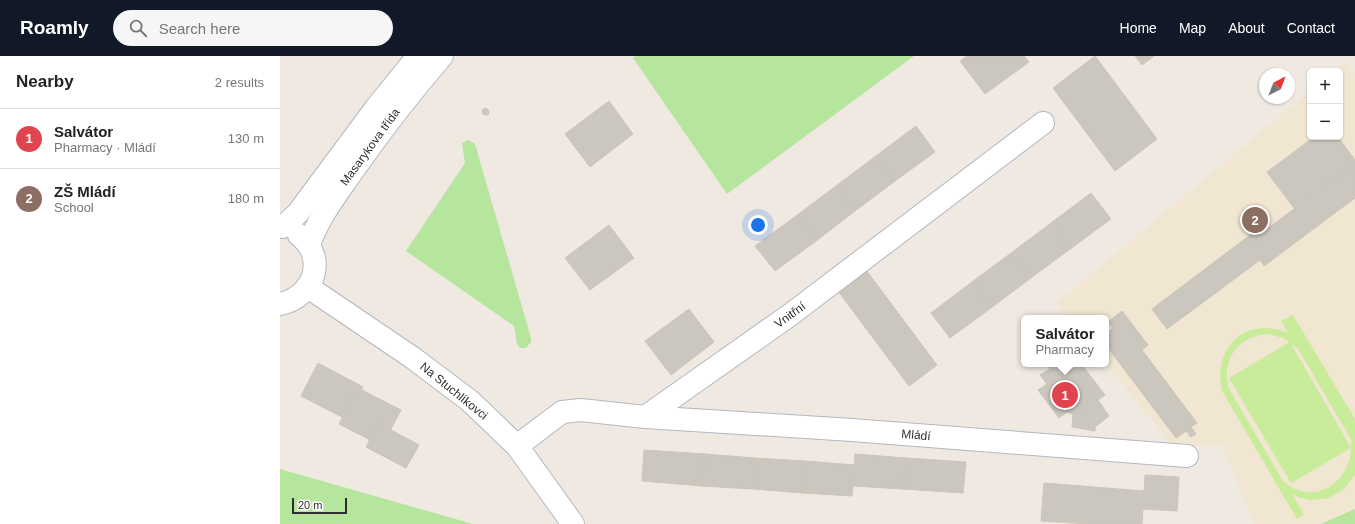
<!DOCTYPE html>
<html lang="en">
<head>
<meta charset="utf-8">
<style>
  :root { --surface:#fff; --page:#f6f6f6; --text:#222; --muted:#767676; --line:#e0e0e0; --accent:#111827 }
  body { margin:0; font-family:Helvetica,sans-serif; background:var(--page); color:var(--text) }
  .controls { position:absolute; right:12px; top:12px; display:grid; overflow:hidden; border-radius:6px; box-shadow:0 1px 3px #0004 }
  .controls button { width:36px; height:36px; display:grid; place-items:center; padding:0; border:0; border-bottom:1px solid var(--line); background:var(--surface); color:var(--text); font:20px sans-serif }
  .compass { position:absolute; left:979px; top:12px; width:36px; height:36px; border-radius:50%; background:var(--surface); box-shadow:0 1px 3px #0004; rotate:42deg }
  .scale { position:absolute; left:12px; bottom:10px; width:55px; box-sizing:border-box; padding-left:4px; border:2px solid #2e2e2e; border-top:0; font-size:11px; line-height:14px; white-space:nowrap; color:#2e2e2e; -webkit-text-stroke:3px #fff; paint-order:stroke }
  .you { position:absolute; left:478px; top:169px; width:14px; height:14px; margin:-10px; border:3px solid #fff; border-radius:50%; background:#1a73e8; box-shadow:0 0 0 6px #1a73e833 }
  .badge { display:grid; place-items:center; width:26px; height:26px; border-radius:50%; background:var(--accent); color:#fff; font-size:13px; font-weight:700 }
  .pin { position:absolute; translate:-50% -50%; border:2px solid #fff; box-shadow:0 1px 4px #0006 }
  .popup { position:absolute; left:741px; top:259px; width:88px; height:52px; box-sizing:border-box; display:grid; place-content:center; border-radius:6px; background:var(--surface); filter:drop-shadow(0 1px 3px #0005); font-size:13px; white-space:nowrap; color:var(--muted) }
  .popup b { font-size:15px; color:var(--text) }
  .popup::after { content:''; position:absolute; left:50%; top:100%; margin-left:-8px; border:8px solid transparent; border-top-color:var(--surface) }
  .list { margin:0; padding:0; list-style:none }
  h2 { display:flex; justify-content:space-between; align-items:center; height:52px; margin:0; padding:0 16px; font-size:17px }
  h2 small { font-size:13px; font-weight:400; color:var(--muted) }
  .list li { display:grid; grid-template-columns:26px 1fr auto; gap:12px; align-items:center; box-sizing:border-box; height:60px; padding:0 16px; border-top:1px solid var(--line) }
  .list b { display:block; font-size:15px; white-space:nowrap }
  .list p { margin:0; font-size:13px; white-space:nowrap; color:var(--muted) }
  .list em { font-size:13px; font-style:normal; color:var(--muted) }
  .icon { flex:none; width:22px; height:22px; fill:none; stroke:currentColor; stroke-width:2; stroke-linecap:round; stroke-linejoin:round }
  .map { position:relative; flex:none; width:1075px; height:468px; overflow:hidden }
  header { display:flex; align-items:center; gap:24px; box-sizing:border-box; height:56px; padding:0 20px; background:var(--accent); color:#fff }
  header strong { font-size:19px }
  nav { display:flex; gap:22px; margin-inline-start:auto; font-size:14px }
  .search { width:280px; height:36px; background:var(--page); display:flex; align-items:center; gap:10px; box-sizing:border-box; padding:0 14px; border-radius:22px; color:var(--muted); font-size:15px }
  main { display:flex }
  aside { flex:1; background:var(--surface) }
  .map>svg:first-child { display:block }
</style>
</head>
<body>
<header>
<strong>Roamly</strong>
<div class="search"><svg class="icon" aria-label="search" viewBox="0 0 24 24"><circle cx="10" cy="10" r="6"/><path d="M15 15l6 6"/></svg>Search here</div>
<nav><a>Home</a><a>Map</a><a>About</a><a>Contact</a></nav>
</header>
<main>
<aside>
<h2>Nearby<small>2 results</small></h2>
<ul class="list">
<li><span class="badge" style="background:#e0444e">1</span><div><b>Salvátor</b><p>Pharmacy · Mládí</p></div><em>130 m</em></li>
<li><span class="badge" style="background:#8d6e63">2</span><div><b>ZŠ Mládí</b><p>School</p></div><em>180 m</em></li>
</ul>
</aside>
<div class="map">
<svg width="1075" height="468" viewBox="0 0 1075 468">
  <rect width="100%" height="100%" fill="#efe9e1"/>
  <polygon fill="#f0e6d1" points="1065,5 1075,18 1075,453 1041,468 974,468 942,389 894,391 826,308 826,262 788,262 777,247 1030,35 1030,81 1060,81 1060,15 1053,15"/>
  <g fill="#b6e59e">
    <polygon points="356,0 634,0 447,138 353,2"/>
    <polygon points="188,84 195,88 251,282 251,286 246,292 240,292 237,288 234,270 126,195 185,107 182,87"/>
    <polygon points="0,413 193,468 0,468"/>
    <polygon points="1075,453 1075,468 1041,468"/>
  </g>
  <g fill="#c9ec9a" fill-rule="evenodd">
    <path d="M1013 259 1075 363V419L1064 433 1049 442 1032 444 1020 442 1012 438 1024 458 1017 463 942 335C932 292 965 259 1008 277L1001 265ZM988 278 1003 282 1018 293 1071 383C1075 425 1034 453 1003 425L948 331C942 302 959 280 988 278Z"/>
    <polygon points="1010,286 1071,392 1011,427 949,322"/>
  </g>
  <g fill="#cbc7bf" stroke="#cbc5ba">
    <polygon points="687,0 744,0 749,6 705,38 680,5"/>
    <polygon points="815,0 877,83 835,115 773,32"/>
    <polygon points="855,0 874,0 862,9"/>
    <polygon points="329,45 353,78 310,111 285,78"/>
    <polygon points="206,52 209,55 208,59 205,59 202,57 203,53"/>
    <polygon points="636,70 655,96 615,125 596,100"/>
    <polygon points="1034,81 1058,81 1075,104 1075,107 1014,152 987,116"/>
    <polygon points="596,100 615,125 575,155 556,130"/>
    <polygon points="1075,107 1075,142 984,210 980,204 887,273 872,253 978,173 982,177"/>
    <polygon points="556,130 575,155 536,185 516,160"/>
    <polygon points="811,137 831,163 790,193 771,167"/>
    <polygon points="516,160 536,185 495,215 475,190"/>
    <polygon points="771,167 790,193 751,222 731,197"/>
    <polygon points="329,169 354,202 310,234 285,202"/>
    <polygon points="731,197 751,222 711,252 692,226"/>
    <polygon points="586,214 657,309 629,330 558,235"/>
    <polygon points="692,226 711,252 670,282 651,257"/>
    <polygon points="409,253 434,286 391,319 365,285"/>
    <polygon points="842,255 868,289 862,294 917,367 911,371 916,378 911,381 906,375 896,382 826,289 826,278 833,272 828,266"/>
    <polygon points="38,307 83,331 66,363 21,340"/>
    <polygon points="769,308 801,308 819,331 779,362 758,334 767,328 760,319 770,313 767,309"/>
    <polygon points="819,331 825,339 818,344 829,360 815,371 815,375 792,371 793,358 786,356"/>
    <polygon points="78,332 121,354 102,390 59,368"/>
    <polygon points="98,367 139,389 126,412 86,391"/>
    <polygon points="364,394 425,398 422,430 362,425"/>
    <polygon points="425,398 475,402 473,433 422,430"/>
    <polygon points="575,398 626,402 623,433 573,430"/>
    <polygon points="475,402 525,405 522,437 473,433"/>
    <polygon points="626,402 686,406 683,437 623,433"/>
    <polygon points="525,405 575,409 572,440 522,437"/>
    <polygon points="865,419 899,421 897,455 863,453 862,468 808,468 761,465 764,427 864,435"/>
  </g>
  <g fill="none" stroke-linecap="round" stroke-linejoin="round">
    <g stroke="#b4b7c1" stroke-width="24">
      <g id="minor">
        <polyline points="3,171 18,157 96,52 138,0"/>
        <path d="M29 189C38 162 56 139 72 116 100 76 130 37 162 0"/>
        <polyline points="28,231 133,302 190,345 237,390 293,468"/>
        <path d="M0 248C34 241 48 202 19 179"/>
        <polyline points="365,361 572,374 907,400"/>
        <polyline points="237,390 282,356 301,354 365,361 510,259 763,67"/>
      </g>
    </g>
    <use href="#minor" stroke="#fff" stroke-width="22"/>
  </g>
  <g text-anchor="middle" stroke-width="3" stroke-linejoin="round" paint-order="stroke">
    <g font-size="12" fill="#2e2e2e" stroke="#fff">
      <text transform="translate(90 91) rotate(-54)" y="4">Masarykova třída</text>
      <text transform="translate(510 259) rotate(-36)" y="4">Vnitřní</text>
      <text transform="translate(174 335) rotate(39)" y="4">Na Stuchlíkovci</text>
      <text transform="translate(636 379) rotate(5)" y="4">Mládí</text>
    </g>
  </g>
</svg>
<div class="controls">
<button>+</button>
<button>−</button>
</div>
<svg class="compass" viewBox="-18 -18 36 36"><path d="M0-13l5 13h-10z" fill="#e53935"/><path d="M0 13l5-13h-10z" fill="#767676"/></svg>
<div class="scale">20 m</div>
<div class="you"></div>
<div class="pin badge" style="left:785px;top:339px;background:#e0444e">1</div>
<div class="popup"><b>Salvátor</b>Pharmacy</div>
<div class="pin badge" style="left:975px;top:164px;background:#8d6e63">2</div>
</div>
</main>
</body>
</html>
